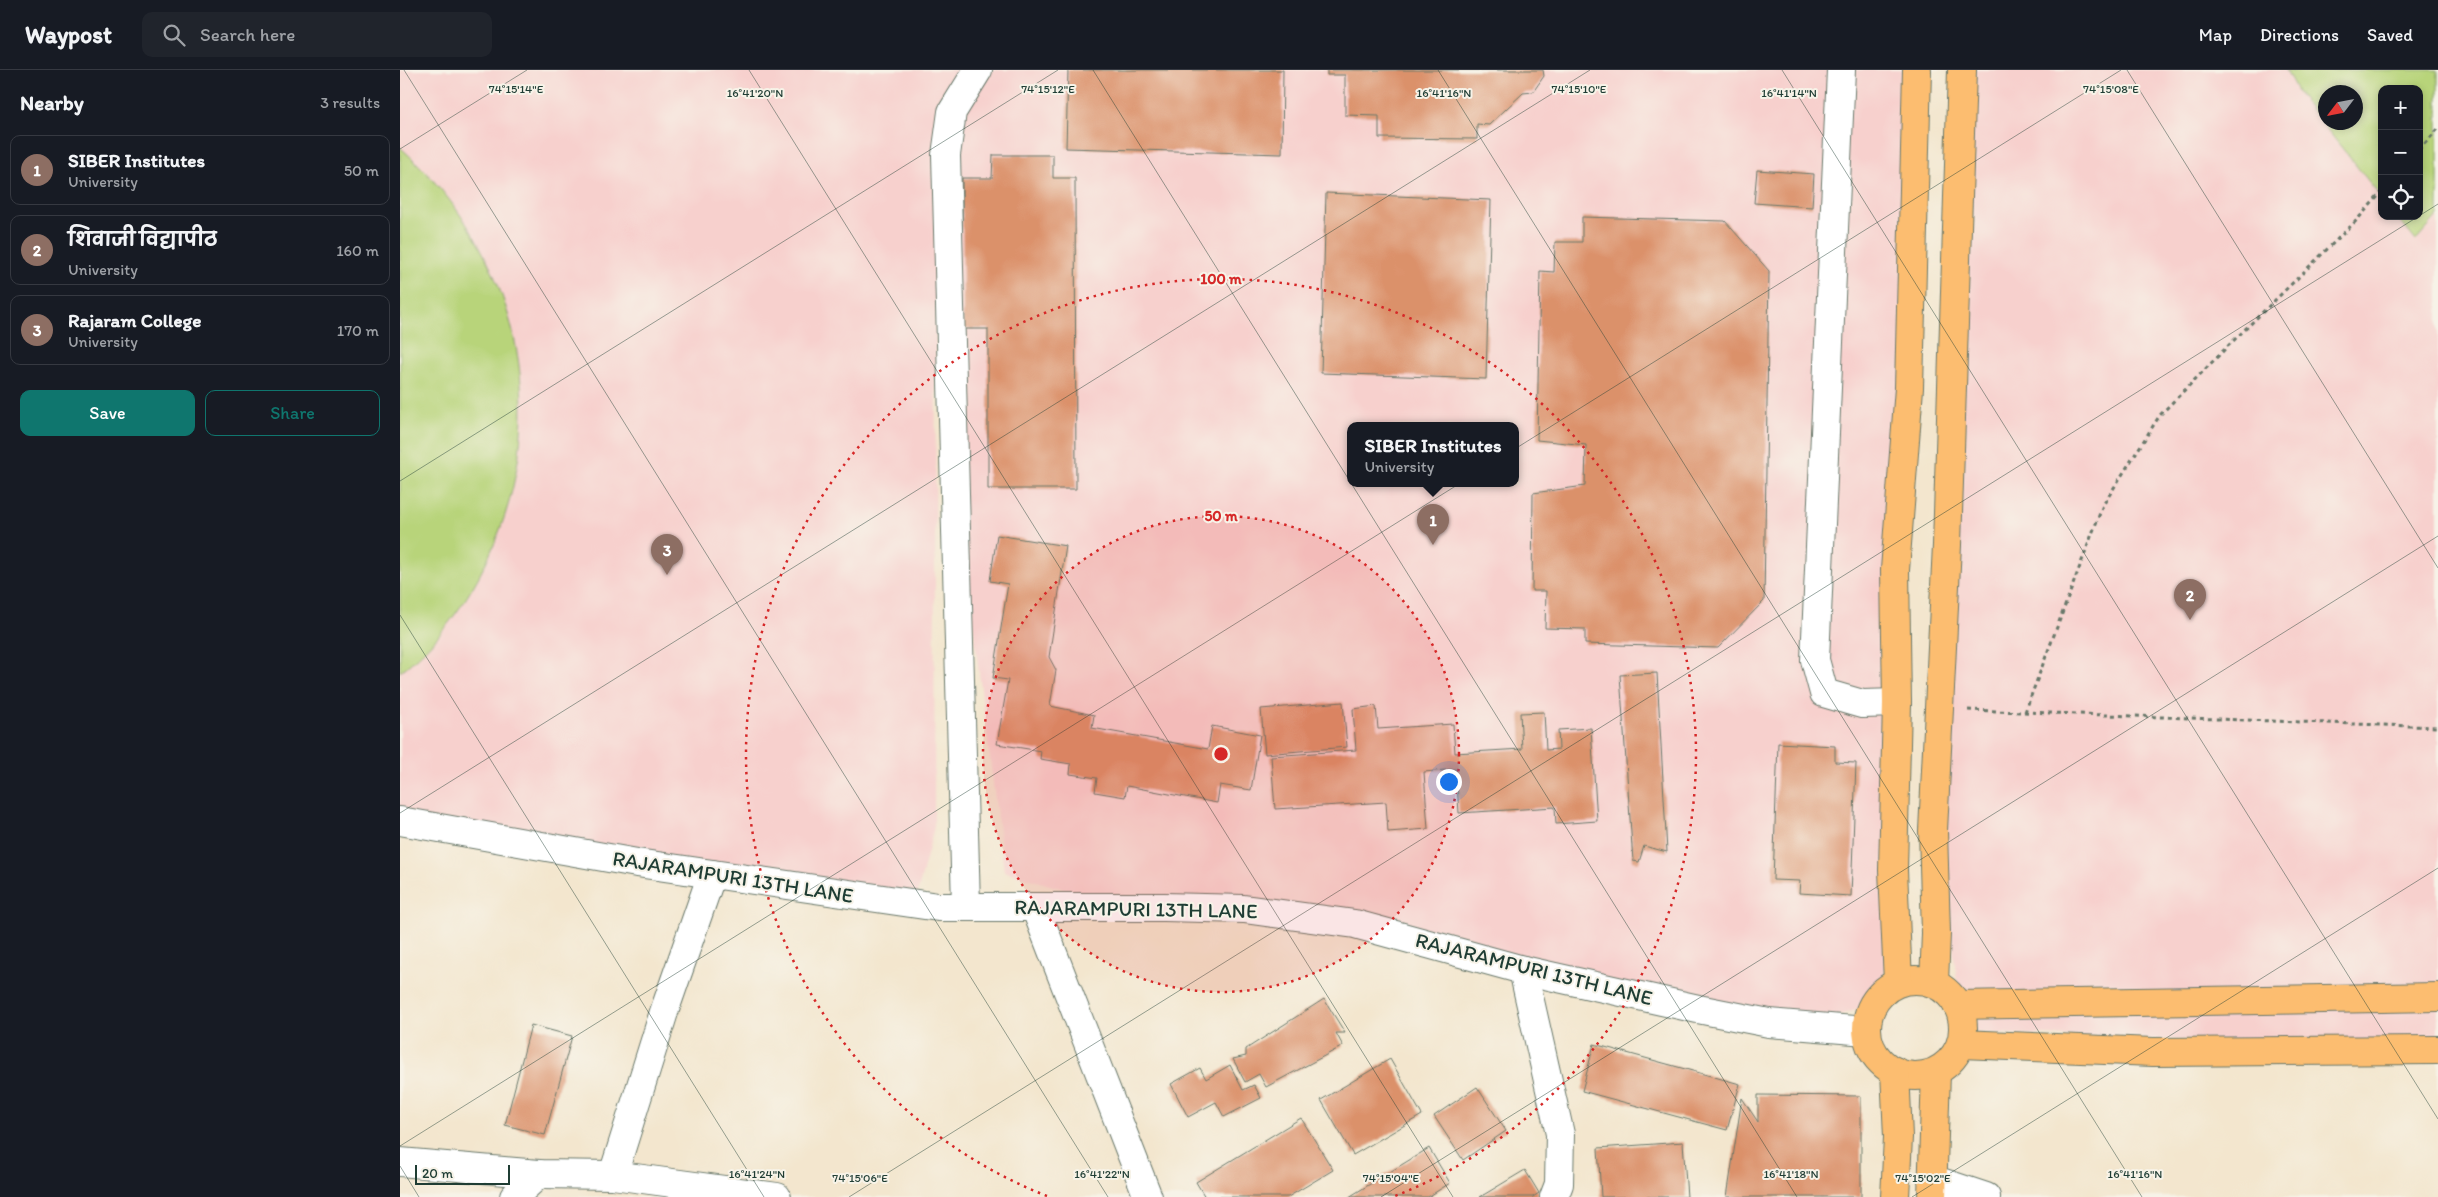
<!DOCTYPE html>
<html lang="en">
<head>
<meta charset="utf-8">
<style>
  :root { --surface:#171b24; --page:#20242c; --text:#f1f3f6; --muted:#9ea1a6; --line:#363941; --accent:#0f766e }
  body { margin:0; font-family:Itim,"Playpen Sans Deva",sans-serif; background:var(--page); color:var(--text) }
  .controls { position:absolute; right:15px; top:15px; display:grid; overflow:hidden; border-radius:10px; box-shadow:0 2px 8px #0003 }
  .controls button { width:45px; height:45px; display:grid; place-items:center; padding:0; border:0; border-bottom:1px solid var(--line); background:var(--surface); color:var(--text); font:25px sans-serif }
  .compass { position:absolute; left:1918px; top:15px; width:45px; height:45px; border-radius:50%; background:var(--surface); box-shadow:0 2px 8px #0003; rotate:238deg }
  .scale { position:absolute; left:15px; bottom:12px; width:95px; box-sizing:border-box; padding-left:5px; border:2px solid #1f3d34; border-top:0; font-size:14px; line-height:18px; white-space:nowrap; color:#1f3d34; -webkit-text-stroke:4px #f7f3e8; paint-order:stroke }
  .you { position:absolute; left:1048px; top:711px; width:18px; height:18px; margin:-12px; border:4px solid #fff; border-radius:50%; background:#1a73e8; box-shadow:0 0 0 8px #1a73e833 }
  .badge { display:grid; place-items:center; width:32px; height:32px; border-radius:50%; background:var(--accent); color:#fff; font-size:16px; font-weight:700 }
  .pin { position:absolute; translate:-50% -41px; filter:drop-shadow(0 1px 2px #0008) }
  .pin::after { content:''; position:absolute; top:26px; width:18px; height:15px; background:inherit; clip-path:polygon(0 0,100% 0,50% 100%) }
  .popup { position:absolute; left:947px; top:352px; width:172px; height:65px; box-sizing:border-box; display:grid; place-content:center; border-radius:10px; background:var(--surface); filter:drop-shadow(0 1px 4px #0005); font-size:16px; white-space:nowrap; color:var(--muted) }
  .popup b { font-size:19px; color:var(--text) }
  .popup::after { content:''; position:absolute; left:50%; top:100%; margin-left:-10px; border:10px solid transparent; border-top-color:var(--surface) }
  .list { margin:0; padding:0; list-style:none }
  h2 { display:flex; justify-content:space-between; align-items:center; height:65px; margin:0; padding:0 20px; font-size:21px }
  h2 small { font-size:16px; font-weight:400; color:var(--muted) }
  .list li { display:grid; grid-template-columns:32px 1fr auto; gap:15px; align-items:center; box-sizing:border-box; height:70px; margin:0 10px 10px; padding:0 10px; border:1px solid var(--line); border-radius:10px }
  .list b { display:block; font-size:19px; white-space:nowrap }
  .list p { margin:0; font-size:16px; white-space:nowrap; color:var(--muted) }
  .list em { font-size:16px; font-style:normal; color:var(--muted) }
  .actions { display:flex; gap:10px; padding:15px 20px }
  .actions a { flex:1; padding:11px 0; border:1px solid var(--accent); border-radius:10px; text-align:center; font-size:18px; color:var(--accent) }
  .actions .main { background:var(--accent); color:#fff }
  .icon { flex:none; width:28px; height:28px; fill:none; stroke:currentColor; stroke-width:2; stroke-linecap:round; stroke-linejoin:round }
  .map { position:relative; flex:none; width:2038px; height:1127px; overflow:hidden }
  header { display:flex; align-items:center; gap:30px; box-sizing:border-box; height:70px; padding:0 25px; background:var(--surface); border-bottom:1px solid var(--line) }
  header strong { font-size:24px }
  nav { display:flex; gap:28px; margin-inline-start:auto; font-size:18px }
  .search { width:350px; height:45px; background:var(--page); display:flex; align-items:center; gap:12px; box-sizing:border-box; padding:0 18px; border-radius:10px; color:var(--muted); font-size:19px }
  main { display:flex }
  aside { flex:1; background:var(--surface) }
  .map>svg:first-child { display:block }
</style>
</head>
<body>
<header>
<strong>Waypost</strong>
<div class="search"><svg class="icon" aria-label="search" viewBox="0 0 24 24"><circle cx="10" cy="10" r="6"/><path d="M15 15l6 6"/></svg>Search here</div>
<nav><a>Map</a><a>Directions</a><a>Saved</a></nav>
</header>
<main>
<aside>
<h2>Nearby<small>3 results</small></h2>
<ul class="list">
<li><span class="badge" style="background:#8d6e63">1</span><div><b>SIBER Institutes</b><p>University</p></div><em>50 m</em></li>
<li><span class="badge" style="background:#8d6e63">2</span><div><b>शिवाजी विद्यापीठ</b><p>University</p></div><em>160 m</em></li>
<li><span class="badge" style="background:#8d6e63">3</span><div><b>Rajaram College</b><p>University</p></div><em>170 m</em></li>
</ul>
<div class="actions"><a class="main">Save</a><a>Share</a></div>
</aside>
<div class="map">
<svg width="2038" height="1127" viewBox="0 0 2038 1127">
  <rect width="100%" height="100%" fill="#f7f3e8"/>
  <filter id="ink" filterUnits="userSpaceOnUse"><feTurbulence type="fractalNoise" baseFrequency=".02" numOctaves="2"/><feDisplacementMap in="SourceGraphic" scale="10" xChannelSelector="R" yChannelSelector="G"/><feConvolveMatrix kernelMatrix="1 2 1 2 8 2 1 2 1" color-interpolation-filters="sRGB"/></filter>
  <filter id="wash" filterUnits="userSpaceOnUse"><feTurbulence type="fractalNoise" baseFrequency=".0096" numOctaves="4" result="noise"/><feDisplacementMap in="SourceGraphic" scale="20" xChannelSelector="R" yChannelSelector="G"/><feGaussianBlur stdDeviation="1.12" result="paint"/><feColorMatrix in="noise" values="0 0 0 0 0 0 0 0 0 0 0 0 0 0 0 0 0 1.4 0 .05"/><feComposite in="paint" operator="in"/></filter>
  <g filter="url(#wash)">
    <rect width="100%" height="100%" fill="#f3e6ce"/>
    <g fill="#f7d0cd" fill-rule="evenodd">
      <path d="M0 0H1520L1486 892 1484 905 1476 923 1464 937 1398 959 955 854 721 837 604 801 536 261 534 757 515 833 0 754ZM950 356H1116V414H950Z"/>
      <path d="M1562 0H2038V980L1563 962 1552 870 1536 819ZM1982 19H2019V146H1982ZM1926 22H1956V52H1926Z"/>
    </g>
    <g fill="#b8d47a" stroke="#6c8857" fill-rule="evenodd">
      <path d="M1886 0H2038V146L2016 171 1996 146H2019V19H1982V128L1898 23ZM1926 22H1956V52H1926Z"/>
      <path d="M0 77C118 182 156 341 89 486 69 530 38 573 0 602Z"/>
    </g>
    <g id="blocks">
      <g fill="#db916b">
        <polygon points="668,0 883,0 882,84 666,78"/>
        <polygon points="927,0 1143,0 1144,6 1133,22 1123,23 1089,55 1077,54 1077,69 979,68 979,46 945,45 945,5 927,5"/>
        <polygon points="593,85 653,85 653,108 675,108 676,419 588,419 588,259 563,259 562,108 592,108"/>
        <polygon points="1357,100 1414,104 1412,137 1354,133"/>
        <polygon points="926,123 1091,130 1086,309 921,303"/>
        <polygon points="1182,147 1325,151 1369,201 1364,531 1318,578 1185,574 1185,559 1145,558 1146,521 1132,521 1133,423 1185,416 1186,375 1137,370 1140,201 1154,202 1155,172 1182,172"/>
        <polygon points="597,465 666,476 649,587 656,600 650,636 694,645 692,658 808,679 812,656 860,665 851,720 820,715 817,733 727,716 725,727 695,722 697,708 670,704 671,694 640,689 641,681 597,674 608,610 593,608 608,514 590,511"/>
        <polygon points="1257,603 1267,782 1244,776 1239,792 1233,791 1220,605"/>
        <polygon points="943,632 947,677 865,684 861,639"/>
        <polygon points="976,636 978,659 1053,654 1055,683 1122,679 1120,643 1144,642 1146,680 1159,679 1158,660 1191,658 1197,751 1156,754 1155,737 1059,743 1056,699 1024,702 1028,759 988,762 986,732 875,739 871,686 956,680 953,639"/>
        <polygon points="1378,673 1435,676 1435,692 1456,693 1451,826 1399,823 1400,811 1373,810"/>
        <polygon points="924,929 945,963 936,963 943,976 866,1017 859,1004 845,1012 833,989 846,986 846,979"/>
        <polygon points="131,955 172,966 145,1065 105,1055"/>
        <polygon points="1194,974 1340,1014 1327,1060 1182,1021"/>
        <polygon points="990,989 1022,1045 953,1085 921,1030"/>
        <polygon points="830,995 843,1020 854,1015 861,1028 824,1047 816,1032 788,1047 771,1014 800,998 806,1009"/>
        <polygon points="1077,1017 1106,1061 1063,1090 1034,1046"/>
        <polygon points="1358,1025 1461,1026 1461,1127 1327,1127 1342,1028 1358,1052"/>
        <polygon points="901,1048 933,1100 888,1127 805,1127 796,1112"/>
        <polygon points="1283,1072 1287,1127 1201,1127 1198,1078"/>
        <polygon points="1029,1078 1050,1113 1028,1127 949,1127"/>
        <polygon points="1125,1100 1139,1123 1133,1127 1080,1127"/>
      </g>
    </g>
  </g>
  <g filter="url(#ink)">
    <use href="#blocks" fill-opacity="0" stroke="#69786a" stroke-width="1"/>
    <g fill="none" stroke-linecap="round" stroke-linejoin="round">
      <g stroke="#69786a" stroke-width="30">
        <g id="minor">
          <polyline points="1441,0 1415,590 1424,623 1462,634 1497,633"/>
          <polyline points="0,751 237,793 538,837 764,837 844,839 955,854 1123,900 1298,939 1369,953 1466,961"/>
          <polyline points="566,836 546,85 552,42 578,0"/>
          <polyline points="635,837 748,1127"/>
          <polyline points="1123,900 1160,1064 1159,1114 1154,1127"/>
          <polyline points="0,1092 139,1104 213,1105 377,1127"/>
          <polyline points="213,1105 264,942 312,804"/>
          <polyline points="1532,1109 1586,1127"/>
          <polyline points="114,1127 139,1104"/>
        </g>
      </g>
      <g stroke="#69786a" stroke-width="30">
        <g id="major">
          <circle cx="1515" cy="958" r="48"/>
          <polyline points="1498,912 1493,800 1497,633 1495,500 1509,318 1517,0"/>
          <polyline points="1534,913 1536,863 1533,761 1547,475 1562,0"/>
          <polyline points="1557,935 2038,927"/>
          <polyline points="1561,974 1753,982 2038,980"/>
          <polyline points="1495,1001 1498,1067 1495,1127"/>
          <polyline points="1532,1127 1536,1002"/>
        </g>
      </g>
      <g stroke="#69786a" stroke-width="3" stroke-dasharray="4 4" stroke-linecap="butt">
        <polyline points="2019,80 2038,59"/>
        <polyline points="1568,640 2038,657"/>
        <polyline points="1625,642 1703,435 1760,345 1828,276 1955,152 1982,122"/>
      </g>
      <use href="#minor" stroke="#fff" stroke-width="28"/>
      <use href="#major" stroke="#fcbd6f" stroke-width="28"/>
    </g>
  </g>
  <path fill="none" stroke="#1f3d34" stroke-width="1" stroke-opacity="0.45" d="M4 0 708 1127M349 0 1053 1127M693 0 1397 1127M1038 0 1742 1127M1382 0 2038 1049M1727 0 2038 498M0 79 127 0M2019 146 2038 134M0 411 658 0M0 545 364 1127M0 743 1190 0M0 1076 1721 0M0 1096 19 1127M449 1127 2019 146M981 1127 2038 466M1512 1127 2038 798"/>
  <circle cx="821" cy="684" r="238" fill="#d62828" fill-opacity=".12"/>
  <g fill="none" stroke="#d62828" stroke-width="2.5" stroke-dasharray="2.5 5">
    <circle cx="821" cy="684" r="238"/>
    <path d="M647 1126A475 475 0 1 1 995 1126"/>
  </g>
  <g text-anchor="middle" stroke-width="4" stroke-linejoin="round" paint-order="stroke">
    <g font-size="21" fill="#1f3d34" stroke="#f7f3e8">
      <text transform="translate(333 807) rotate(9)" y="7">RAJARAMPURI 13TH LANE</text>
      <text transform="translate(736 839) rotate(1)" y="7">RAJARAMPURI 13TH LANE</text>
      <text transform="translate(1134 899) rotate(14)" y="7">RAJARAMPURI 13TH LANE</text>
    </g>
  </g>
  <g font-size="12" text-anchor="middle" fill="#1f3d34" stroke="#f7f3e8" stroke-width="4" stroke-linejoin="round" paint-order="stroke">
    <text x="116" y="23">74°15'14"E</text>
    <text x="648" y="23">74°15'12"E</text>
    <text x="1179" y="23">74°15'10"E</text>
    <text x="1711" y="23">74°15'08"E</text>
    <text x="1389" y="27">16°41'14"N</text>
    <text x="355" y="27">16°41'20"N</text>
    <text x="1044" y="27">16°41'16"N</text>
    <text x="357" y="1108">16°41'24"N</text>
    <text x="702" y="1108">16°41'22"N</text>
    <text x="1391" y="1108">16°41'18"N</text>
    <text x="1735" y="1108">16°41'16"N</text>
    <text x="460" y="1112">74°15'06"E</text>
    <text x="991" y="1112">74°15'04"E</text>
    <text x="1523" y="1112">74°15'02"E</text>
  </g>
  <circle cx="821" cy="684" r="8" fill="#d62828" stroke="#f7f3e8" stroke-width="2.5"/>
  <g font-size="15" text-anchor="middle" font-weight="bold" fill="#d62828" stroke="#f7f3e8" stroke-width="4" stroke-linejoin="round" paint-order="stroke">
    <text x="821" y="214">100 m</text>
    <text x="821" y="451">50 m</text>
  </g>
</svg>
<div class="controls">
<button>+</button>
<button>−</button>
<button><svg class="icon" aria-label="locate" viewBox="0 0 24 24"><circle cx="12" cy="12" r="6"/><path d="M12 2v4M12 18v4M2 12h4M18 12h4"/></svg></button>
</div>
<svg class="compass" viewBox="-18 -18 36 36"><path d="M0-13l5 13h-10z" fill="#e53935"/><path d="M0 13l5-13h-10z" fill="#9ea1a6"/></svg>
<div class="scale">20 m</div>
<div class="you"></div>
<div class="pin badge" style="left:1033px;top:475px;background:#8d6e63">1</div>
<div class="popup"><b>SIBER Institutes</b>University</div>
<div class="pin badge" style="left:1790px;top:550px;background:#8d6e63">2</div>
<div class="pin badge" style="left:267px;top:505px;background:#8d6e63">3</div>
</div>
</main>
</body>
</html>
